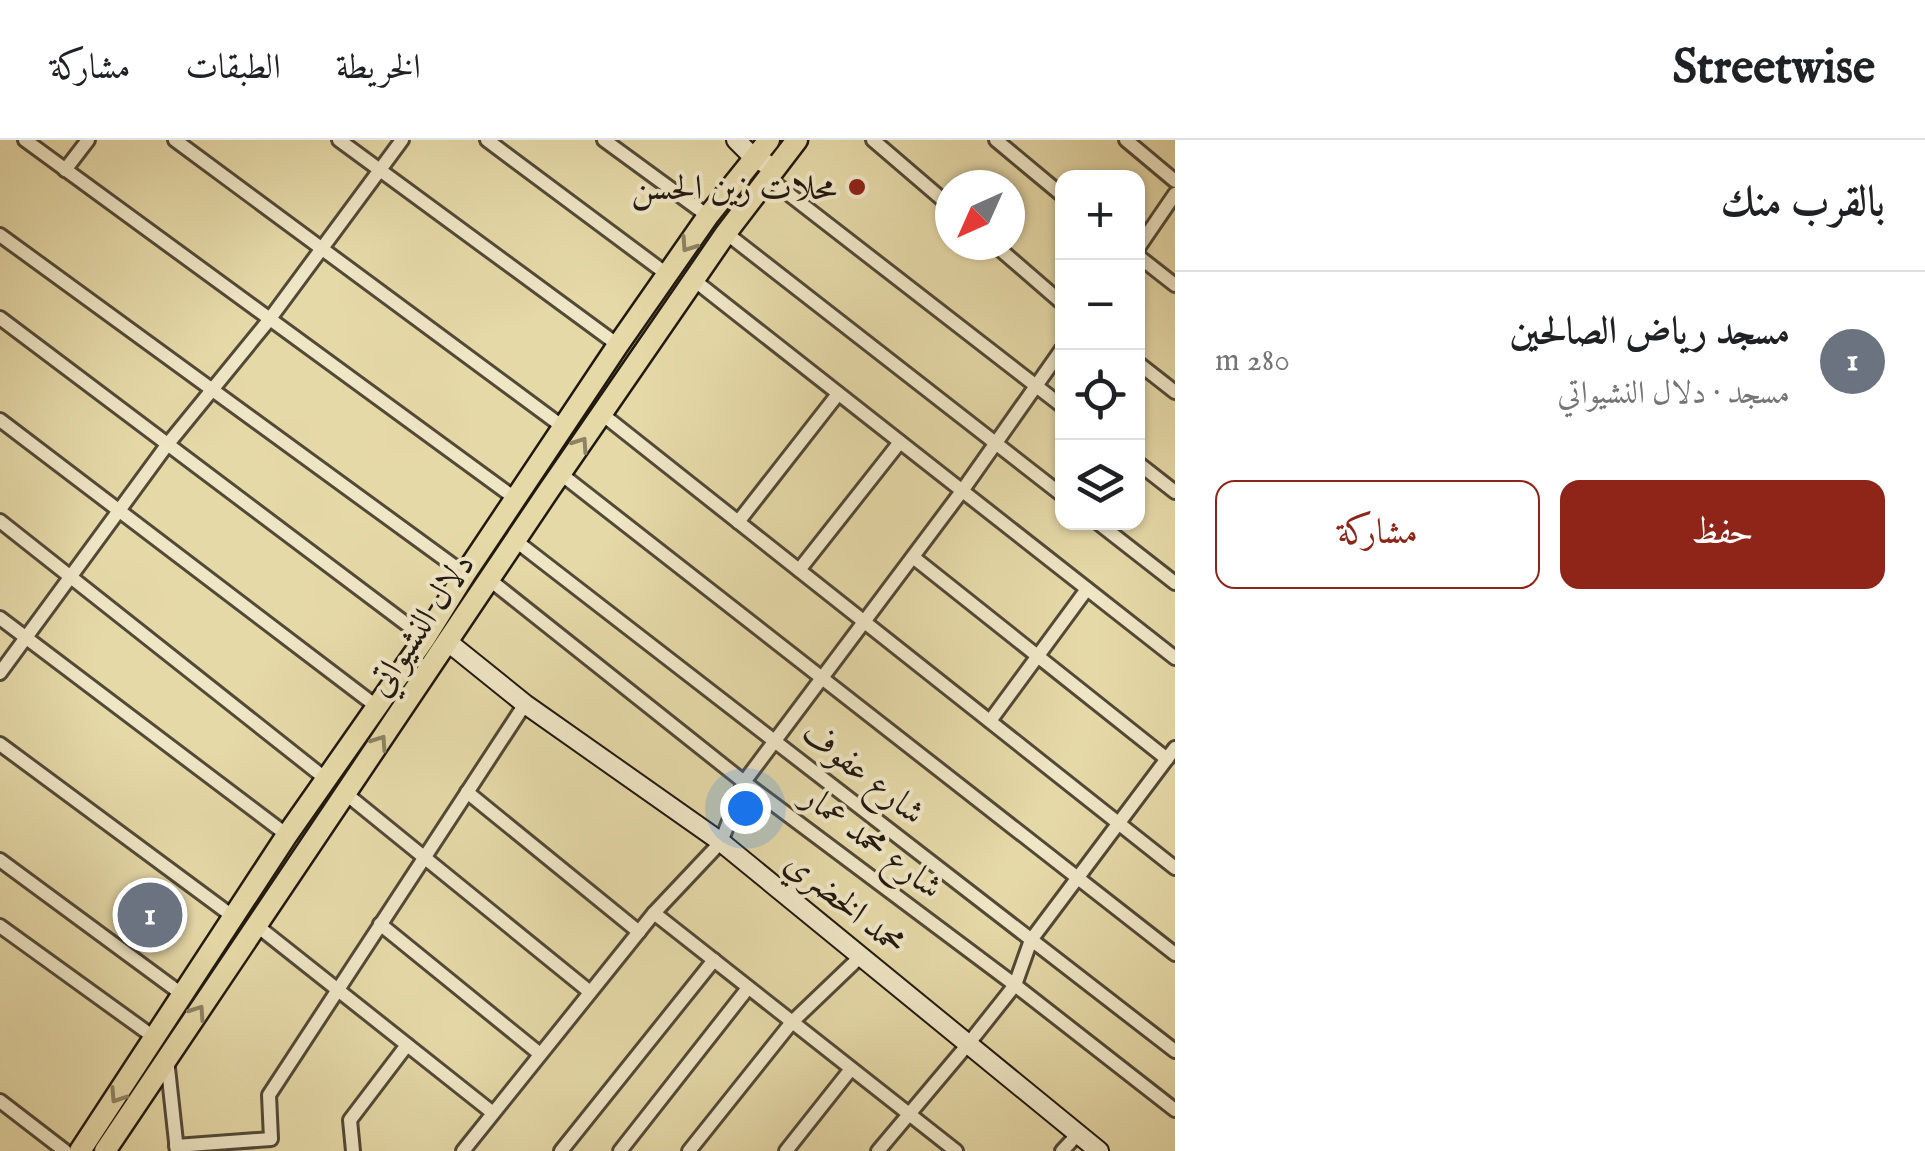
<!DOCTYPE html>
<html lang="ar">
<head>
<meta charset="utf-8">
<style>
  :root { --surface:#fff; --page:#f2f2f2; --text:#202124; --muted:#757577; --line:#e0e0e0; --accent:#8f2418 }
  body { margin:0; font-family:"IM FELL English",Amiri,serif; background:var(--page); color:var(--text); direction:rtl }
  .controls { position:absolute; right:30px; top:30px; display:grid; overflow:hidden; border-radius:20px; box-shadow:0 2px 8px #0004 }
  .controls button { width:90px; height:90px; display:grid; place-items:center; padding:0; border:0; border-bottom:2px solid var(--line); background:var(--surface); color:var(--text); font:50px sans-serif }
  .compass { position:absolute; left:935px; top:30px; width:90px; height:90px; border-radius:50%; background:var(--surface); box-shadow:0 2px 8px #0004; rotate:225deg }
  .you { position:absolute; left:745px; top:668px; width:35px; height:35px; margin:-25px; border:8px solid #fff; border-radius:50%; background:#1a73e8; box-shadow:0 0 0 15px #1a73e833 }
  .badge { display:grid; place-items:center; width:65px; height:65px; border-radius:50%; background:var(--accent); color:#fff; font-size:32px; font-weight:700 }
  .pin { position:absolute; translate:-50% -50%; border:5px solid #fff; box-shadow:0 2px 10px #0006 }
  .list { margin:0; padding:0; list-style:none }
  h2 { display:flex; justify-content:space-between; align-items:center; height:130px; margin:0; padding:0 40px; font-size:42px }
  h2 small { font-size:32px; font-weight:400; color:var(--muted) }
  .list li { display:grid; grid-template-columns:65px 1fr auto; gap:30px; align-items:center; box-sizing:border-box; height:180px; padding:0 40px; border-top:2px solid var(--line) }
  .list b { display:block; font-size:38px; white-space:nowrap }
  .list p { margin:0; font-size:32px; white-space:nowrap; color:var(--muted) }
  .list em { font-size:32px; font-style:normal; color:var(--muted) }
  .actions { display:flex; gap:20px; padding:30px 40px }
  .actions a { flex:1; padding:22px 0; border:2px solid var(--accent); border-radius:20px; text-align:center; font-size:35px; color:var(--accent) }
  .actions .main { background:var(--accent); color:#fff }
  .icon { flex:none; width:55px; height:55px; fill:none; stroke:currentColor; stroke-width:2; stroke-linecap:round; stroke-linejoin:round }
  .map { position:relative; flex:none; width:1175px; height:1011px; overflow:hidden; direction:ltr }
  header { display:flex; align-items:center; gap:60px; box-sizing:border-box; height:140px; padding:0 50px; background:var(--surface); border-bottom:2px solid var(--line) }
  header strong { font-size:48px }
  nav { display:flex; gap:55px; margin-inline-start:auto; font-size:35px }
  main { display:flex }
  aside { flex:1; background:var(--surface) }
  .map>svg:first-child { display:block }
</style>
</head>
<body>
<header>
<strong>Streetwise</strong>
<nav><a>الخريطة</a><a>الطبقات</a><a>مشاركة</a></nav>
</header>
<main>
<aside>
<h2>بالقرب منك<small></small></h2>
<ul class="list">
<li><span class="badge" style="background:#6b7280">1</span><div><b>مسجد رياض الصالحين</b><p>مسجد · دلال النشيواتي</p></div><em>280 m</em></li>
</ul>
<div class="actions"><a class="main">حفظ</a><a>مشاركة</a></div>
</aside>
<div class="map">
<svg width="1175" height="1011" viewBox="0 0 1175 1011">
  <rect width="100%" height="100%" fill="#e6d9a8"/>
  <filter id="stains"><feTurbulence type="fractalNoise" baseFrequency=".002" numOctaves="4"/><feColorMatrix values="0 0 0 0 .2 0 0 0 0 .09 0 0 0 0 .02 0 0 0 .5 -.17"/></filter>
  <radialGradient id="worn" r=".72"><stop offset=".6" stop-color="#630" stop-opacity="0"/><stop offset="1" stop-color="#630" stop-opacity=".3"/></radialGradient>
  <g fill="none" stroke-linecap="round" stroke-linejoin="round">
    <g stroke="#524936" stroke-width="18">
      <g id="street">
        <polyline points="25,0 516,359"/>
        <polyline points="175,0 563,287"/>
        <polyline points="339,0 618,205"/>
        <polyline points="487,0 668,135"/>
        <polyline points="604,0 708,76"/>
        <polyline points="873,0 950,66"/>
        <polyline points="996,0 1062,55"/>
        <polyline points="1126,0 1175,41"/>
        <polyline points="65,30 88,0"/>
        <polyline points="768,38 1062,266"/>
        <polyline points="726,93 1062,355"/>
        <polyline points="0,95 465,434"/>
        <polyline points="995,105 1062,163"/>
        <polyline points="1138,108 1175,54"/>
        <polyline points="1138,116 1175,145"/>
        <polyline points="694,140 1175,518"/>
        <polyline points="0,178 425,498"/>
        <polyline points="1138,223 1175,252"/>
        <polyline points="602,274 1175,728"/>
        <polyline points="0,280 376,566"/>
        <polyline points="1138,323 1175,352"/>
        <polyline points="561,334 1175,814"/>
        <polyline points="0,381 326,639"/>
        <polyline points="738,382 838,254"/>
        <polyline points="1097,382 1175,443"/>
        <polyline points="516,401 1175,911"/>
        <polyline points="913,417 1167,619"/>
        <polyline points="799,430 900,302"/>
        <polyline points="490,440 744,642 1015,845 1175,970"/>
        <polyline points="0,478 287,695"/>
        <polyline points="0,533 167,305 269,180 402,0"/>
        <polyline points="990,581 1087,449"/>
        <polyline points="0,604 235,778"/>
        <polyline points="467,652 639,792"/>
        <polyline points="345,653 590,852"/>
        <polyline points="0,720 183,855"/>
        <polyline points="654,773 956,1011"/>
        <polyline points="380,784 540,914"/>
        <polyline points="256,785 493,973"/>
        <polyline points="0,786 155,898"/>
        <polyline points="167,919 177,1011"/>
        <polyline points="0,961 65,1011"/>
        <polyline points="176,1006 271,999 269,955 525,564"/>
        <polyline points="353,1011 350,980 407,905"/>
        <polyline points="463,1011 654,773 721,702 744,642 962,351 1062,209"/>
        <polyline points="561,1011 714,820"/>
        <polyline points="620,1011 748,848"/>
        <polyline points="689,1011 792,882 860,817"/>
        <polyline points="786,1011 851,929"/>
        <polyline points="878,1011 969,903 1015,845 1031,800 1175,608"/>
        <polyline points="1062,1011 1078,994"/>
      </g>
    </g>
    <g stroke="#211910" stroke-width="22">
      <g id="secondary">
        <polyline points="736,0 754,18 767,24"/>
        <polyline points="448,502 525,564 721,702 1099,1011"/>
      </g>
    </g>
    <g stroke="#211910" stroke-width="25">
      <g id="primary">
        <polyline points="80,1011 287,695 425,498 465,434 618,205 708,76 769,0"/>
        <polyline points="105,1011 549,350 726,93 797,0"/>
      </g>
    </g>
    <use href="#street" stroke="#efe6c6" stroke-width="12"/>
    <use href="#secondary" stroke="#efe6c6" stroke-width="18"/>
    <use href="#primary" stroke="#e6d9a8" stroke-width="20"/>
  </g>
  <defs><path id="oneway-chevron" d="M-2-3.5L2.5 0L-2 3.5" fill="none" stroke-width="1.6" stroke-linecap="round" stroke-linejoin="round" transform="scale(2.5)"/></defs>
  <g stroke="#8d8364">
    <use href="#oneway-chevron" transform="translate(688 105) rotate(124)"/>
    <use href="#oneway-chevron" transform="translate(581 304) rotate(-56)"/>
    <use href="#oneway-chevron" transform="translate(380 602) rotate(-56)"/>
    <use href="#oneway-chevron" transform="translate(198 872) rotate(-56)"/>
    <use href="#oneway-chevron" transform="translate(117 956) rotate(123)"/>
  </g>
  <circle fill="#8f2418" stroke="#efe6c6" stroke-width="4" cx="857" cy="47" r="10"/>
  <g text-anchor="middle" stroke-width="8" stroke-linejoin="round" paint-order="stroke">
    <g font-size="35" fill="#211910" stroke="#efe6c6" text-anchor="end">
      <text x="837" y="59">محلات زين الحسن</text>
    </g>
    <g font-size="35" fill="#211910" stroke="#efe6c6">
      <text transform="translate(420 484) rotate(-56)" y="12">دلال النشيواتي</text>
      <text transform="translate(864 632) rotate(38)" y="12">شارع عفوف</text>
      <text transform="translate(873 701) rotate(37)" y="12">شارع محمد عمار</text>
      <text transform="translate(846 762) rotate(39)" y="12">محمد الخضري</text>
    </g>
  </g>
  <rect width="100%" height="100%" filter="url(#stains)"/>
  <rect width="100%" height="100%" fill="url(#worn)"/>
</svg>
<div class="controls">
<button>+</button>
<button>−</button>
<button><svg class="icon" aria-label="locate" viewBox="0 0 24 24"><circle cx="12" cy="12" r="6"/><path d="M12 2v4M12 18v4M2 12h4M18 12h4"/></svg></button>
<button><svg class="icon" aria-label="layers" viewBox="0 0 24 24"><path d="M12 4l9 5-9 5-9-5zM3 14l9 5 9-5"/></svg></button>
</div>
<svg class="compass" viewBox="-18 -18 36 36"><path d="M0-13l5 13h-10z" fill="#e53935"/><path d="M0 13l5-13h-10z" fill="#757577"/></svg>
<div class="you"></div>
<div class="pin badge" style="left:150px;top:775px;background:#6b7280">1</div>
</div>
</main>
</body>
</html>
